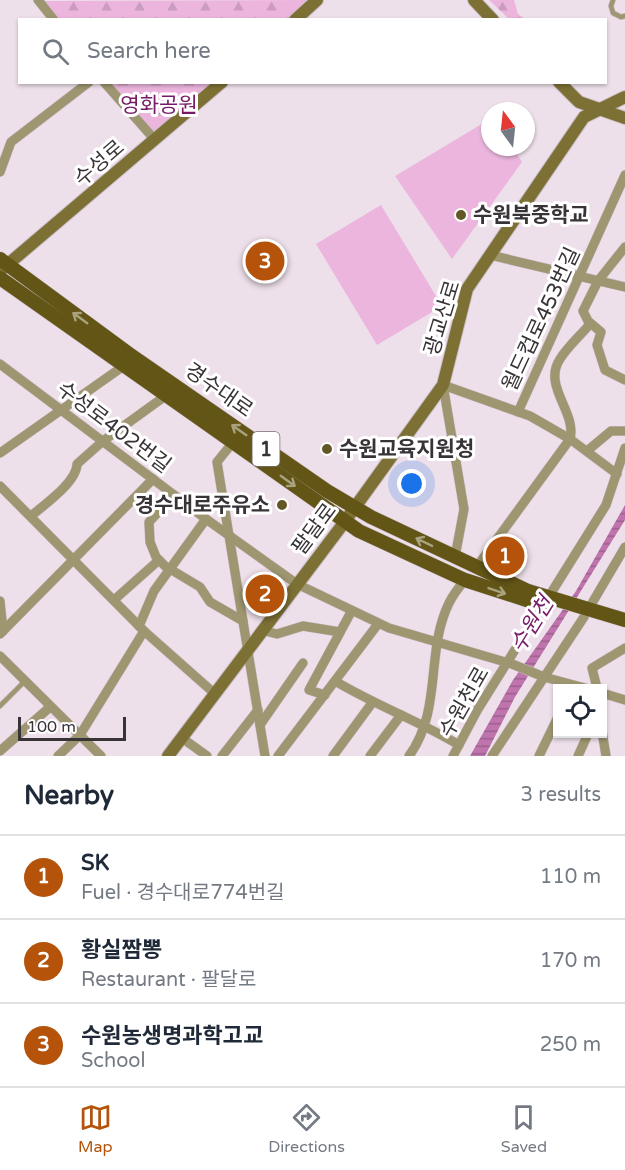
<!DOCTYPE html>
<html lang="en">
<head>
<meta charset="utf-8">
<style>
  :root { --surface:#fff; --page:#f2f2f3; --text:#1f2937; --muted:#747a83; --line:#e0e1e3; --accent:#b45309 }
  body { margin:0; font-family:"Varela Round","Noto Sans KR",sans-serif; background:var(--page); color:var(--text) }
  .controls { position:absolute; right:18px; bottom:18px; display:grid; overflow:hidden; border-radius:0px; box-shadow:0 2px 4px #0004 }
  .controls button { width:54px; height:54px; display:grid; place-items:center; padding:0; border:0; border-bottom:2px solid var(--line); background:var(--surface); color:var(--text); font:30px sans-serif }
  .compass { position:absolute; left:481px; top:102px; width:54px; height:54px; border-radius:50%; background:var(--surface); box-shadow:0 2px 4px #0004; rotate:345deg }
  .scale { position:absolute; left:18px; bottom:15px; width:108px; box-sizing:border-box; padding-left:6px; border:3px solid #383337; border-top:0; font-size:16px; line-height:21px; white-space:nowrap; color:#383337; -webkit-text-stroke:4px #fff; paint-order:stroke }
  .you { position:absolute; left:412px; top:484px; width:21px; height:21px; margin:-15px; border:4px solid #fff; border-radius:50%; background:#1a73e8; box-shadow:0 0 0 9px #1a73e833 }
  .badge { display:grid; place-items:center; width:39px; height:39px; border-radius:50%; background:var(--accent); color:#fff; font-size:20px; font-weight:700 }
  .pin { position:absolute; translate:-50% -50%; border:3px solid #fff; box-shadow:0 2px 6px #0006 }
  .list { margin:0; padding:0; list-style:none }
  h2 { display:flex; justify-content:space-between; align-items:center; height:78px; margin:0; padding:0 24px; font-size:26px }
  h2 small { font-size:20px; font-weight:400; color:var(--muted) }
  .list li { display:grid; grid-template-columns:39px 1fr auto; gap:18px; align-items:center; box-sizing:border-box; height:84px; padding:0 24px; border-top:2px solid var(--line) }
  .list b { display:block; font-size:22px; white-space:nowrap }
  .list p { margin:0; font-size:20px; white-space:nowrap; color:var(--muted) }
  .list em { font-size:20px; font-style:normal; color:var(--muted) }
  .icon { flex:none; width:33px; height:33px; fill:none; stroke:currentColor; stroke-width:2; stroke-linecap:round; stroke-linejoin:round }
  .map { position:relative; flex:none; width:625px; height:756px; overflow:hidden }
  .search { position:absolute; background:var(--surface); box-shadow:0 2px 4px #0004; left:18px; right:18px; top:18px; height:66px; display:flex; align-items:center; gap:15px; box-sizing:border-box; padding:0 21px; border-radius:0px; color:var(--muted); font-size:22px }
  .sheet { height:330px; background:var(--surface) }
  nav { display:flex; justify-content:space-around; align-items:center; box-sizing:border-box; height:84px; border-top:2px solid var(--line); background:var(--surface); font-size:16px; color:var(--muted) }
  nav a { display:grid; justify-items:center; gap:3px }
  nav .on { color:var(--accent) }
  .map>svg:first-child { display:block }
</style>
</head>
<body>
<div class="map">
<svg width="625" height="756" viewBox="0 0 625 756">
  <defs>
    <pattern id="forest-firs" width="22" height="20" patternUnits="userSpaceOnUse" patternTransform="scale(1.5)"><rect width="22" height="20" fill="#ebb5dd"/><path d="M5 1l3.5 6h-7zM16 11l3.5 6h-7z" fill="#ca9cbe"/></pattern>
    <pattern id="water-rules" width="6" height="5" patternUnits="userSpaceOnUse" patternTransform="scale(1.5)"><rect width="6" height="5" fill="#bf74ae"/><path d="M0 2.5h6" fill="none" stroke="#9c608e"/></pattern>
  </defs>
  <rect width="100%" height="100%" fill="#eee0ea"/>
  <g fill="#ebb5dd">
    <polygon points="490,119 490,147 513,147 522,162 452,259 395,176"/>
    <polygon points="381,205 442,306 377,345 316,244"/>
  </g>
  <g fill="url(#forest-firs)">
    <polygon points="311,0 289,20 59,19 43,1"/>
    <polygon points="489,0 514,0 518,14 525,19 509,19"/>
    <polygon points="111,83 218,83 156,137"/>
  </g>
  <polygon fill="url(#water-rules)" points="625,505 625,520 515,697 485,756 470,756 513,680 576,591"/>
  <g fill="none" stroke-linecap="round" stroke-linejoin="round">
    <g stroke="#cabdc6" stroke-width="6">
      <g id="lane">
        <polyline points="613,0 611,6 613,13 621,17 625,16"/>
        <polyline points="0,706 25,681"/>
      </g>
    </g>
    <g stroke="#cabdc6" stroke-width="10">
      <g id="street">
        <polyline points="38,0 54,20"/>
        <polyline points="104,82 155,140"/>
        <polyline points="0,172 11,142 89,82"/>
        <polyline points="625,247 598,281 583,311 588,321 601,332 597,345 605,370 625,380"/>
        <polyline points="490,255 625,287"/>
        <polyline points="0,364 206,519 297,584 389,628 512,664 544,677 585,688"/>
        <polyline points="518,412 625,175"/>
        <polyline points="234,441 217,462 265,756"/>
        <polyline points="587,451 611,431 625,431"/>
        <polyline points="0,453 125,365"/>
        <polyline points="0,486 144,631 214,693"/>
        <polyline points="174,495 149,522 150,542 156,557 165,566 200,587 210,602 243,621"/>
        <path d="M31 516C44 505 77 482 77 464L103 441 168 394"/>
        <polyline points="455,557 464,509 443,385 530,416 570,439 617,474"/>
        <path d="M476 568 570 439C577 412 542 386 560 359 568 346 581 335 590 324"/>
        <polyline points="548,598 606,505 625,448"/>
        <polyline points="114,600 159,560"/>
        <polyline points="0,601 3,631"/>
        <polyline points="588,610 625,547"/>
        <polyline points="139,626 154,591 206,519"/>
        <polyline points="261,630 277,634 303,626 340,632"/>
        <polyline points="0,634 153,479"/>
        <polyline points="0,656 101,756"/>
        <path d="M335 681C375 705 419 721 459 745"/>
        <polyline points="597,688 592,668 625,648"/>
        <polyline points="602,693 625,700"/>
        <polyline points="325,695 309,690 351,612"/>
        <polyline points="260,725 303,663"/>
        <polyline points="602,731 606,756"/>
        <polyline points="182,738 207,756"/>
        <polyline points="0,751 50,707"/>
        <polyline points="58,756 80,735 144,631"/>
        <polyline points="222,756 258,710"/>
        <polyline points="278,756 378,624"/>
        <polyline points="333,756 372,703"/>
        <polyline points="370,756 401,715"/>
        <path d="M409 756C443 709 425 652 449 603 453 595 459 587 465 580"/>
        <polyline points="453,756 478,709 543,605"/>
        <polyline points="492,756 584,617"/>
        <polyline points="539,756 558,717"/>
        <polyline points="578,756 588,734"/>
      </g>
    </g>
    <g stroke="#cabdc6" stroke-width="14">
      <g id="secondary">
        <polyline points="474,0 493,20"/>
        <polyline points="295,20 317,0"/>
        <polyline points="559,82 579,102 625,118"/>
        <polyline points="0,271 222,82"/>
        <polyline points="168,756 340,528 443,385 467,289 584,117 625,97"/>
      </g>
    </g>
    <g stroke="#cabdc6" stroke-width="15">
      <g id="primary">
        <polyline points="0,259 129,354 327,491 371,517 528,591 625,620"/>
        <polyline points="0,278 359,531 465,580 548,607"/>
      </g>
    </g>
    <use href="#lane" stroke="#9e9670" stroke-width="4.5"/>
    <use href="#street" stroke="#9e9670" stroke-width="9"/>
    <use href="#secondary" stroke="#7d7034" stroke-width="12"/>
    <use href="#primary" stroke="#625516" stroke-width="14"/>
  </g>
  <defs><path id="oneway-shaft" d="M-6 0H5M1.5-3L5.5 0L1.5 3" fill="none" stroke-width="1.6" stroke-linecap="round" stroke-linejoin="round" transform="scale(1.5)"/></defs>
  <g stroke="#a9a27f">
    <use href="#oneway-shaft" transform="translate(80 318) rotate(-144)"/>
    <use href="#oneway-shaft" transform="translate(239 430) rotate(-145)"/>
    <use href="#oneway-shaft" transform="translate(288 481) rotate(36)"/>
    <use href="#oneway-shaft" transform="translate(424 542) rotate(-154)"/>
    <use href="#oneway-shaft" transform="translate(497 591) rotate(18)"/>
  </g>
  <g fill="#635825" stroke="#fff" stroke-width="2">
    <circle cx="461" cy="215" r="6"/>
    <circle cx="327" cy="449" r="6"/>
    <circle cx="282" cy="505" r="6"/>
  </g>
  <g text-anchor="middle" stroke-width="6" stroke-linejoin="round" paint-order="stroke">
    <rect fill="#fff" stroke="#747073" stroke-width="1.5" x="252.5" y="432" width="27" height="34" rx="4.5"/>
    <g font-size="20" font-weight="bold" fill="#383337">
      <text x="266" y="456">1</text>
    </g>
    <g font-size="21" fill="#751a66" stroke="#fff">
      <text x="159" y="112">영화공원</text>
    </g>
    <g font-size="21" fill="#383337" stroke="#fff">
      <text transform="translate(99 163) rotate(-41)" y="7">수성로</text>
      <text transform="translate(442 318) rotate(-73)" y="7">광교산로</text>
      <text transform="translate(541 319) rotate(-65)" y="7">월드컵로453번길</text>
      <text transform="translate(219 390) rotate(35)" y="7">경수대로</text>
      <text transform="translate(114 427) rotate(37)" y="7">수성로402번길</text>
      <text transform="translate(314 529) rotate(-53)" y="7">팔달로</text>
      <text transform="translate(464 702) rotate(-60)" y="7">수원천로</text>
    </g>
    <g font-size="21" font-weight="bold" fill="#383337" stroke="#fff" text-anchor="start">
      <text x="473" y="222">수원북중학교</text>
      <text x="339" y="456">수원교육지원청</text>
      <text x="270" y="512" text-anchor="end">경수대로주유소</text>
    </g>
    <g font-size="22" font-style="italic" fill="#7a206b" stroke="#fff">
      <text transform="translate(531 624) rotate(-58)" y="8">수원천</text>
    </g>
  </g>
</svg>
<div class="controls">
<button><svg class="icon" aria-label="locate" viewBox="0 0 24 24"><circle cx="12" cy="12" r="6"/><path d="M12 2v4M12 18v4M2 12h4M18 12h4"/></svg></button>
</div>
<svg class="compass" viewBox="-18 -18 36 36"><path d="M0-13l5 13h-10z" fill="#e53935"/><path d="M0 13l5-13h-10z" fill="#747a83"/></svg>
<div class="scale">100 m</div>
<div class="you"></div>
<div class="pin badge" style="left:505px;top:556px">1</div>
<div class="pin badge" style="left:265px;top:594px">2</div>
<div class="pin badge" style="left:265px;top:261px">3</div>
<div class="search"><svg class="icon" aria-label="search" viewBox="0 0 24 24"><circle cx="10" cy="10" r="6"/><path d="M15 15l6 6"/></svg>Search here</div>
</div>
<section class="sheet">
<h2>Nearby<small>3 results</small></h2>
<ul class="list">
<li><span class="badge">1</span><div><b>SK</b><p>Fuel · 경수대로774번길</p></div><em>110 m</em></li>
<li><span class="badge">2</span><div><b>황실짬뽕</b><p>Restaurant · 팔달로</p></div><em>170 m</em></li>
<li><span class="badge">3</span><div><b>수원농생명과학고교</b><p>School</p></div><em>250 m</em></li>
</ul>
</section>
<nav>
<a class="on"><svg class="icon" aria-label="map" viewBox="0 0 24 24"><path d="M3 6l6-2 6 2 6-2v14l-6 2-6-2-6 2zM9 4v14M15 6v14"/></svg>Map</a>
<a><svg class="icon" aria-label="directions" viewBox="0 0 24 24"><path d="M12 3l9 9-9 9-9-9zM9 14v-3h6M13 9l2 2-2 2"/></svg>Directions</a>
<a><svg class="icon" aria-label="saved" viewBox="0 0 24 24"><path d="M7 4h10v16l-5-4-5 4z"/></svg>Saved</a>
</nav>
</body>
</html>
